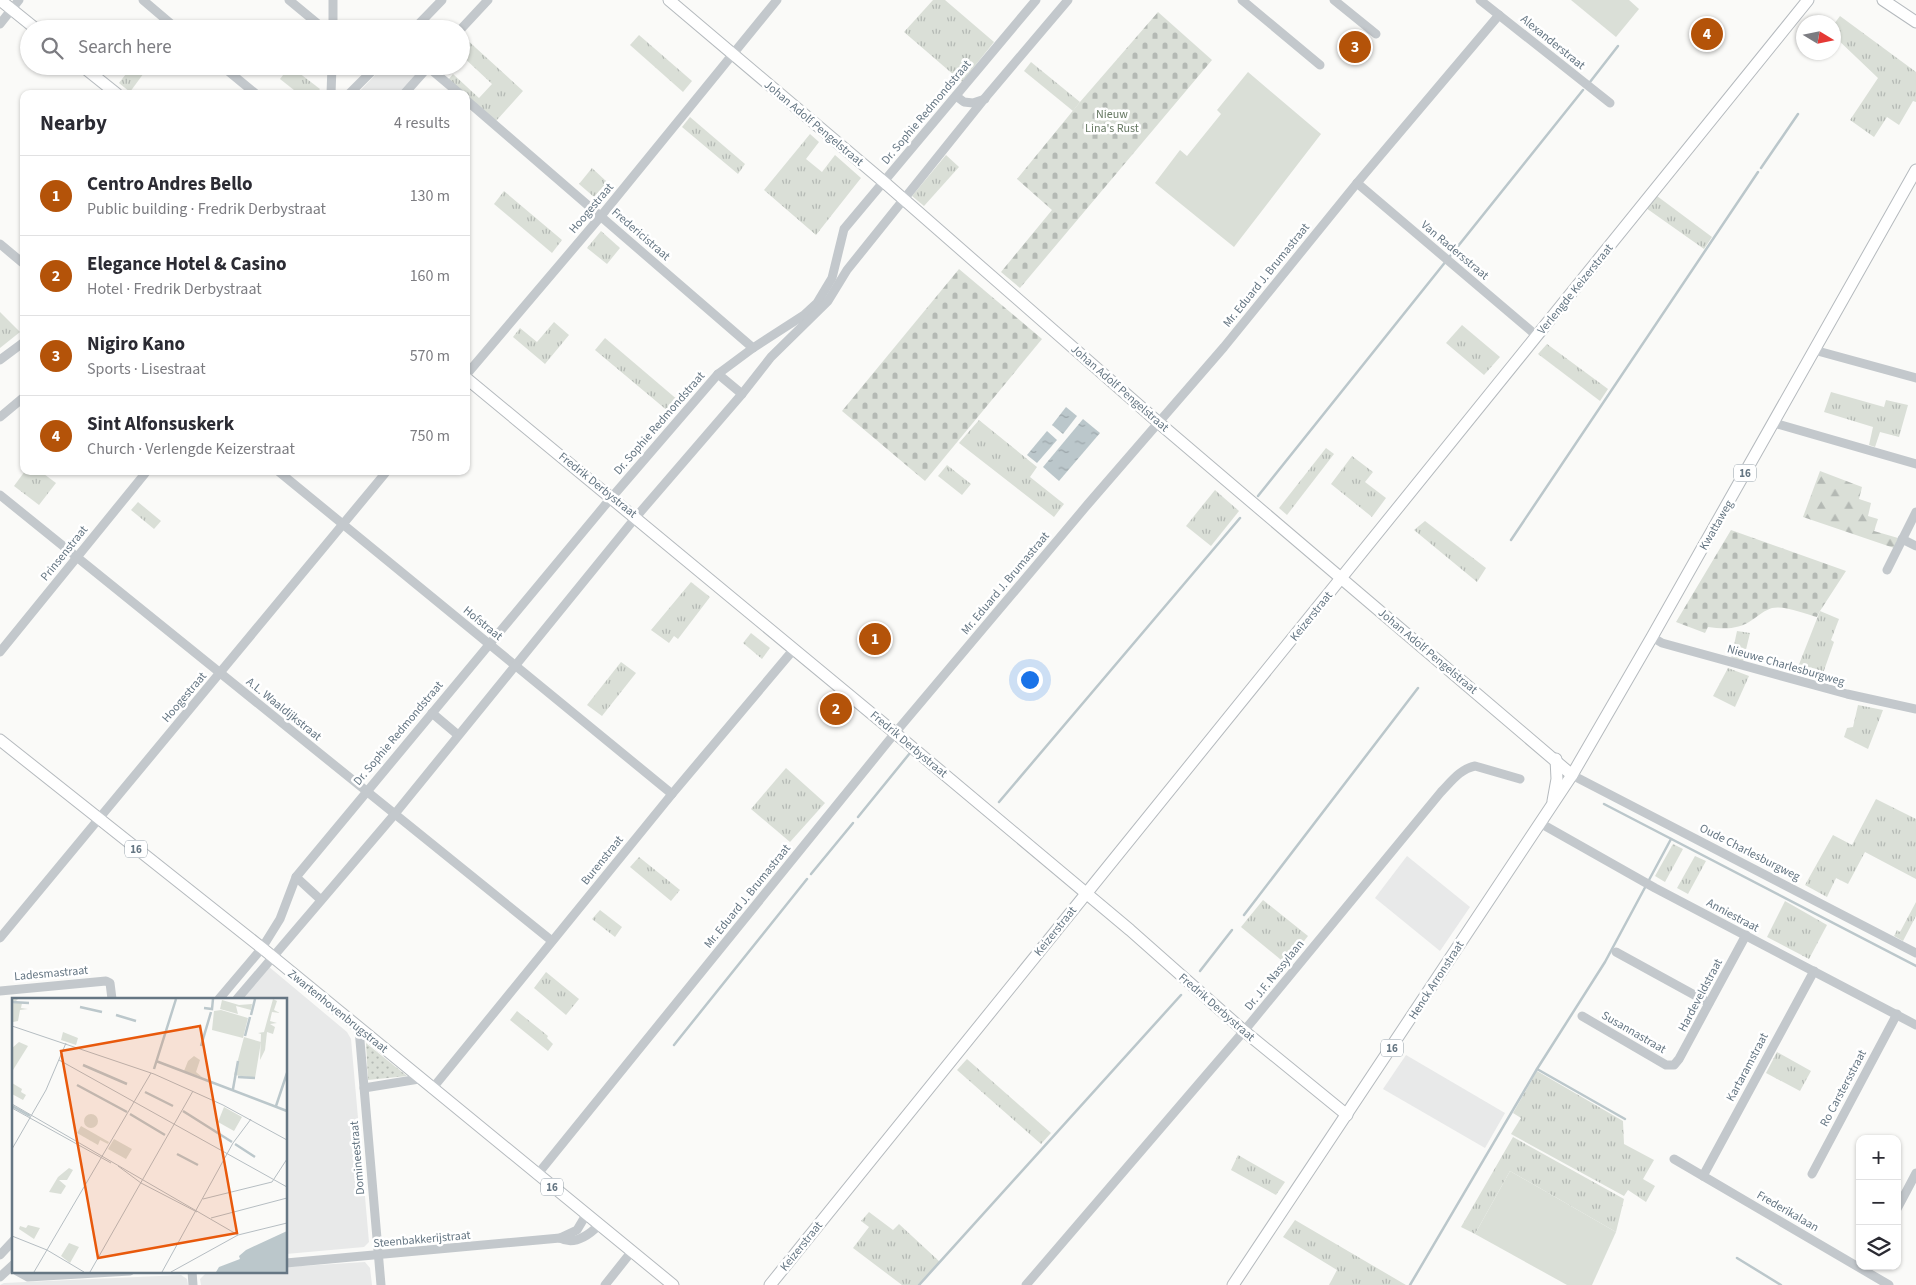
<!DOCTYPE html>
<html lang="en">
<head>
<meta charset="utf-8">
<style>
  :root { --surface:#fff; --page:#f2f2f3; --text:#2b2b33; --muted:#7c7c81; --line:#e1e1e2; --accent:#b45309 }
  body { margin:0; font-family:"Source Sans 3",sans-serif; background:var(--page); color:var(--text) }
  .controls { position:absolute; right:15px; bottom:15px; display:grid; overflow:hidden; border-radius:10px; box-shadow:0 1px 4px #0004 }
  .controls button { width:45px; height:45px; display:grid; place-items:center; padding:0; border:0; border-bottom:1px solid var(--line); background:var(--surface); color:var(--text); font:25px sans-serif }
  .compass { position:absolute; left:1796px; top:15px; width:45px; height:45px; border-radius:50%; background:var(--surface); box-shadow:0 1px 4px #0004; rotate:100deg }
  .you { position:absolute; left:1029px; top:679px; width:18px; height:18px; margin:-12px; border:4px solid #fff; border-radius:50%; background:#1a73e8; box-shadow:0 0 0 8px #1a73e833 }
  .badge { display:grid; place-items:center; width:32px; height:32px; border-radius:50%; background:var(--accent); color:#fff; font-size:16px; font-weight:700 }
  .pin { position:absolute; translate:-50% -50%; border:2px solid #fff; box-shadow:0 1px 5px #0006 }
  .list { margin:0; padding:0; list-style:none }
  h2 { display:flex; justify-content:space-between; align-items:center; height:65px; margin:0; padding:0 20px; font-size:21px }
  h2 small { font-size:16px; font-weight:400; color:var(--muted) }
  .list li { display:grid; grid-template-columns:32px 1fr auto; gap:15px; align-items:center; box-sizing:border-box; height:80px; padding:0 20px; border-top:1px solid var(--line) }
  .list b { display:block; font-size:19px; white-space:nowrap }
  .list p { margin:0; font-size:16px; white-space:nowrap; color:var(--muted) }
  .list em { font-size:16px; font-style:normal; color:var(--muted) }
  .icon { flex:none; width:28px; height:28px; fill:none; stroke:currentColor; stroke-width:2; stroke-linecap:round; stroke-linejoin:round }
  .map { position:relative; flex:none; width:1916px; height:1285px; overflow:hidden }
  .search { position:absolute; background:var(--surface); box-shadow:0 1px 4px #0004; left:20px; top:20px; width:450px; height:55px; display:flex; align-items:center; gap:12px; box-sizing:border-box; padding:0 18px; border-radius:28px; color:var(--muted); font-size:19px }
  .panel { position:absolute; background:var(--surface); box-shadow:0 1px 4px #0004; left:20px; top:90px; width:450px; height:385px; border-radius:10px }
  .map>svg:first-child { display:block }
</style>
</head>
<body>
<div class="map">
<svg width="1916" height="1285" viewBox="0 0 1916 1285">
  <defs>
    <pattern id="grass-tufts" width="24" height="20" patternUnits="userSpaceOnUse" patternTransform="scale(1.25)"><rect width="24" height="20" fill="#dadfd7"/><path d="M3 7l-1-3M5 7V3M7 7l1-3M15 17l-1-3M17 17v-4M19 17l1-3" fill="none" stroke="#b4b9b4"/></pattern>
    <pattern id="forest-firs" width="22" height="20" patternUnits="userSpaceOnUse" patternTransform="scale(1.25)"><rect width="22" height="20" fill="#dadfd7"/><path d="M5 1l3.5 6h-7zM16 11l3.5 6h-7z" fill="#b4b9b4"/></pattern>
    <pattern id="cemetery-stones" width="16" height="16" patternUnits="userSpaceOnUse" patternTransform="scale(1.25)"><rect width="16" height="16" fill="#dadfd7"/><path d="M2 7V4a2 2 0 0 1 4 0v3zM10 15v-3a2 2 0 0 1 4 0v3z" fill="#b4b9b4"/></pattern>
    <pattern id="park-dots" width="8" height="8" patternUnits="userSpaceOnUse" patternTransform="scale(1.25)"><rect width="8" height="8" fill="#dadfd7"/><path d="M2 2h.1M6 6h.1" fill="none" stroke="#b4b9b4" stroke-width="1.8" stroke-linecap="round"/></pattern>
    <pattern id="water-ripples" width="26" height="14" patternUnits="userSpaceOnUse" patternTransform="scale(1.25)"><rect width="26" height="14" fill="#bbc7cb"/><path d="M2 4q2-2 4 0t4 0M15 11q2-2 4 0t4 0" fill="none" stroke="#9ca6aa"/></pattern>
  </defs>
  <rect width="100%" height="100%" fill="#fafaf8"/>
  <g fill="#e8e9e9">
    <polygon points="384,66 423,66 400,94 357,94"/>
    <polygon points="1407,856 1470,907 1440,951 1375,898"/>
    <polygon points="268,966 347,1032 351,1039 369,1242 364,1247 286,1254 286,999 241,999"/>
    <polygon points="1406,1055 1505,1113 1485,1148 1383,1089"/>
    <polygon points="365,1262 370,1268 372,1285 201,1285 200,1279 207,1272 286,1271 286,1267"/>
    <polygon points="181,1275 187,1279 188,1285 0,1285 4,1283"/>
  </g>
  <g fill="url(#grass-tufts)">
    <polygon points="933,0 945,0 994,42 962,82 904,32"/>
    <polygon points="1840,16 1916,72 1916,102 1913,101 1899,125 1887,117 1874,137 1850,120 1878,78 1834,36 1834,24"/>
    <polygon points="639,35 692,81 683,92 630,45"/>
    <polygon points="465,38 523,91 496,121 466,96 466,94 448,80 453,74 479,98 492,84 461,55 461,42"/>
    <polygon points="1031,62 1080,102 1073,111 1024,71"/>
    <polygon points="132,66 149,66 130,92 119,83"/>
    <polygon points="290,66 320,89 316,94 299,94 280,79"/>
    <polygon points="690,117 745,164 738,174 682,127"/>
    <polygon points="810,134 819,142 806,159 822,172 835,155 861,178 816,235 764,190"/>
    <polygon points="946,155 959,167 924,206 912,196"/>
    <polygon points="592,168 607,182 594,197 579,184"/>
    <polygon points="504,191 562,240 552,253 494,204"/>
    <polygon points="1657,196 1712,237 1704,249 1646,208"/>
    <polygon points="601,231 620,248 607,264 587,248"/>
    <polygon points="0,312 20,332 0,348"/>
    <polygon points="554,322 569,335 545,364 513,337 520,328 537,342"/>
    <polygon points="1462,325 1500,357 1484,375 1446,343"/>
    <polygon points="605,338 679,401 669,412 595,350"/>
    <polygon points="1547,344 1608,389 1600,401 1538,354"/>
    <polygon points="1831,392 1884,407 1886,400 1908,405 1899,437 1880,432 1875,447 1869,445 1873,427 1824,412"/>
    <polygon points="979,420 1037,467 1030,477 1064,504 1054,517 959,443"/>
    <polygon points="1326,448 1334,454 1287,515 1279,508"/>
    <polygon points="1352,456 1373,472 1365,482 1386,498 1372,517 1331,484"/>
    <polygon points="947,465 971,484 962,495 938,476"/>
    <polygon points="25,471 40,471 56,483 39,505 14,486"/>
    <polygon points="1215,490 1239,511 1211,546 1186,526"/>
    <polygon points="138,502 161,521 154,529 131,510"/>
    <polygon points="1425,521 1486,568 1477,582 1414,530"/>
    <polygon points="691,582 710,597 678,639 674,636 669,643 651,630"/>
    <polygon points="1820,611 1839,619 1831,640 1834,642 1821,679 1796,672"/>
    <polygon points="1737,631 1750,633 1743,662 1731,659"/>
    <polygon points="751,633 770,648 762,659 743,643"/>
    <polygon points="621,662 636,673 602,716 587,705"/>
    <polygon points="1728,668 1749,676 1735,707 1713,696"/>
    <polygon points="1858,705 1883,710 1868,749 1844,737 1847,728 1853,727"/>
    <polygon points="786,768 825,803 790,842 751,809"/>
    <polygon points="1876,799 1916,819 1916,879 1865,852 1848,884 1836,878 1827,897 1805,885 1833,835 1852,845"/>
    <polygon points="1673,844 1683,849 1665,882 1655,876"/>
    <polygon points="1695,856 1706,861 1688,894 1677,888"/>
    <polygon points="639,857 680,890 671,901 630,867"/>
    <polygon points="1263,900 1308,936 1286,964 1241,927"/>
    <polygon points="1785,901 1827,925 1809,959 1767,937"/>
    <polygon points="1916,902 1916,916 1903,941 1894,936 1897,930 1900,932"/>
    <polygon points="600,910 622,927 615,937 592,919"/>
    <polygon points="546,972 579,999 566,1015 534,988"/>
    <polygon points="517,1011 548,1036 547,1038 553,1044 548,1051 510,1020"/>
    <polygon points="1777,1052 1811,1071 1800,1091 1766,1073"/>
    <polygon points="967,1059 1051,1133 1041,1144 957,1070"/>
    <polygon points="1537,1071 1623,1121 1624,1144 1654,1160 1643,1179 1655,1186 1646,1202 1628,1190 1624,1196 1511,1134 1521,1118 1513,1113"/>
    <polygon points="1513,1137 1624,1199 1616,1232 1510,1171 1475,1234 1461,1227"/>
    <polygon points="1238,1155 1285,1182 1276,1195 1231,1170"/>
    <polygon points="869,1212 893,1230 899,1224 940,1262 919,1285 902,1285 853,1248 869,1227 861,1221"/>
    <polygon points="1295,1220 1406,1285 1329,1285 1337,1270 1283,1237"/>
  </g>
  <polygon fill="url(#forest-firs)" points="1820,471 1862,487 1859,499 1871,503 1868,516 1878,519 1874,531 1898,538 1894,548 1803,517"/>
  <g fill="url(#cemetery-stones)">
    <polygon points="1158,12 1212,60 1020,288 1001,272 1052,210 1017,179 1080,102"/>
    <polygon points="959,269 1042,339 925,481 842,411"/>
    <path d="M1731 530 1846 571 1820 611 1817 617C1806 614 1784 605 1772 608 1765 610 1758 616 1752 620 1738 630 1724 629 1708 627L1705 633 1676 622Z"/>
  </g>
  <polygon fill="url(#park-dots)" points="366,1043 407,1076 368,1080"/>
  <g fill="#dadfd7">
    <polygon points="1571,0 1629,0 1639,9 1616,37"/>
    <polygon points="1248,72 1321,134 1234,247 1155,183 1180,150 1187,156 1221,114 1217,110"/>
    <polygon points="1510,1171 1616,1232 1592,1285 1567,1285 1475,1234"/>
  </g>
  <g fill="url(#water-ripples)">
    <polygon points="1066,407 1077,416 1063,434 1052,425"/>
    <polygon points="1083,419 1100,433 1059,481 1043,467"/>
    <polygon points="1047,431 1057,440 1037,463 1027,455"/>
  </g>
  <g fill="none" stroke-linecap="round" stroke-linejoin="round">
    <g stroke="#bbc7cb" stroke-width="2.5">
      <polyline points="1590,82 1618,46"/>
      <polyline points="1761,168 1798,114"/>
      <polyline points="1258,496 1583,90"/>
      <polyline points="1511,540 1758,172"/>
      <polyline points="999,802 1240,518"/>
      <polyline points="1604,804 1916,966"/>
      <polyline points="858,817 910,753"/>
      <polyline points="811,874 853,823"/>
      <polyline points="1244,915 1418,688"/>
      <polyline points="1200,971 1232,930"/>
      <polyline points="674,1045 807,879"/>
      <polyline points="1537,1069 1625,1119"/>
      <polyline points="1737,1258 1781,1285"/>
      <polyline points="919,1285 1181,995"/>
      <polyline points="1410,1285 1537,1069 1605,962 1671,839"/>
    </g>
    <g stroke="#b5babe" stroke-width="13">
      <g id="major">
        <polyline points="0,0 36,29"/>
        <polyline points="669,0 884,182 1159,423 1572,775"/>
        <polyline points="1883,0 1916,22"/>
        <polyline points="82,66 117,94"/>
        <polyline points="466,378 895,733 1130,930 1244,1031 1347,1115"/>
        <polyline points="0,740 262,948 673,1285"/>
        <polyline points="1553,801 1557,779 1556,759"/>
        <polyline points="770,1285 1808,0"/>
        <polyline points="1233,1285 1572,775 1652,637 1916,170"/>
      </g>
    </g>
    <g stroke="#c3c8cc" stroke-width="9">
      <polyline points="143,0 177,29"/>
      <polyline points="289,0 324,29"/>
      <polyline points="1242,0 1320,65"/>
      <polyline points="1334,0 1376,34"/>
      <polyline points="1480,0 1610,103"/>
      <polyline points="0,24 19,0"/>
      <polyline points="333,29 333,0"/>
      <polyline points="414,29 442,0"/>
      <polyline points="461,29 488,0"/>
      <polyline points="222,66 256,94"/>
      <polyline points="428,67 460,94"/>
      <polyline points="331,94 332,66"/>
      <polyline points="349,94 377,66"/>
      <polyline points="404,94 429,66"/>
      <polyline points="956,96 964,102 973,103 985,99"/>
      <polyline points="466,100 753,348"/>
      <polyline points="1357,183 1537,336"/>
      <polyline points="0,244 24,264"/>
      <polyline points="1814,350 1916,378"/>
      <polyline points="0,360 24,342"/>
      <polyline points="718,374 742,394"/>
      <polyline points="466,375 601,216 777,0"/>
      <polyline points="0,417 24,397"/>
      <polyline points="1774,423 1916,464"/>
      <polyline points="278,471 672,794"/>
      <polyline points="0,495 552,941"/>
      <polyline points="1902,539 1916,546"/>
      <polyline points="1887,570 1916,512"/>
      <polyline points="1652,637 1662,643 1847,694 1916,709"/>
      <polyline points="0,652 147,471"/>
      <polyline points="432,713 458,735"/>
      <polyline points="1572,775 1916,953"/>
      <polyline points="1540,823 1655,888 1916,1025"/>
      <polyline points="296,877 321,900"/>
      <polyline points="0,938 387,471"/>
      <polyline points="1616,952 1709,1003"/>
      <polyline points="0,991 106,981 110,983 112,999"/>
      <polyline points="219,999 262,948 280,919 296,877 606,504 718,374 753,348 804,315 817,303 832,278 844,229 1036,0"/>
      <polyline points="237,999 394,815 636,517 742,394 771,357 828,301 847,270 985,98 1068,0"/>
      <polyline points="1582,1016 1666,1065 1674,1065 1679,1059 1746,935"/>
      <polyline points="359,1029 381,1285"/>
      <polyline points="364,1088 419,1079"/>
      <polyline points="432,1089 672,794 794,649"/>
      <polyline points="1674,1159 1889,1285"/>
      <polyline points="1812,1174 1897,1014"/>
      <polyline points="537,1175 895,733 1088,504 1224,347 1357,183 1499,15"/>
      <polyline points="1703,1176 1814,971"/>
      <polyline points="1897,1209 1916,1173"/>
      <polyline points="560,1238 577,1230 586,1215"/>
      <polyline points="0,1255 14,1240"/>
      <path d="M286 1263 560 1238C575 1246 589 1235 599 1225"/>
      <polyline points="17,1271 28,1277 130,1271"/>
      <polyline points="192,1271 193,1285"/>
      <polyline points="0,1277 14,1264"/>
      <polyline points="605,1285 632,1251"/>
      <path d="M1026 1285 1244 1031 1441 792C1451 782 1460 769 1475 766L1520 779"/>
    </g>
    <use href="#major" stroke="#fff" stroke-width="11"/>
  </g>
  <g text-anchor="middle" stroke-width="5" stroke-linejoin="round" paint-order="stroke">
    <g fill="#fff" stroke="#939fa8" stroke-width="1">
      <rect x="1734" y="464.5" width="22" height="17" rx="4"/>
      <rect x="125" y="840.5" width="22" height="17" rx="4"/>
      <rect x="1381" y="1039.5" width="22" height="17" rx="4"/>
      <rect x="541" y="1178.5" width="22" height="17" rx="4"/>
    </g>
    <g font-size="11" font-weight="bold" fill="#657683">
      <text x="1745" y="477">16</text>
      <text x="136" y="853">16</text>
      <text x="1392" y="1052">16</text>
      <text x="552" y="1191">16</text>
    </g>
    <g font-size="12" fill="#657683" stroke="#fff">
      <text transform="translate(1553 42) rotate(39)" y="4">Alexanderstraat</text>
      <text transform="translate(926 112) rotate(-50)" y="4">Dr. Sophie Redmondstraat</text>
      <text transform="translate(814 123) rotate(40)" y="4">Johan Adolf Pengelstraat</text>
      <text transform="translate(591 208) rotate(-50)" y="4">Hoogestraat</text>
      <text transform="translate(641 234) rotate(41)" y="4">Fredericistraat</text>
      <text transform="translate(1455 250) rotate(40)" y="4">Van Radersstraat</text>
      <text transform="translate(1266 275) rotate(-51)" y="4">Mr. Eduard J. Brumastraat</text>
      <text transform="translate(1575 289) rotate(-51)" y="4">Verlengde Keizerstraat</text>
      <text transform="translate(1120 388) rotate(41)" y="4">Johan Adolf Pengelstraat</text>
      <text transform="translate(659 423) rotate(-49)" y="4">Dr. Sophie Redmondstraat</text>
      <text transform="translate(598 485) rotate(39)" y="4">Fredrik Derbystraat</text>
      <text transform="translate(1716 525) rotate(-60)" y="4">Kwattaweg</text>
      <text transform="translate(64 553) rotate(-51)" y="4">Prinsenstraat</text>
      <text transform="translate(1005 583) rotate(-50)" y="4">Mr. Eduard J. Brumastraat</text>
      <text transform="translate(1311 616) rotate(-51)" y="4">Keizerstraat</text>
      <text transform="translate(483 623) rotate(39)" y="4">Hofstraat</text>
      <text transform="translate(1428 651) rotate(40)" y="4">Johan Adolf Pengelstraat</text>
      <text transform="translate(1786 665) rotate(16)" y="4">Nieuwe Charlesburgweg</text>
      <text transform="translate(184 697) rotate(-50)" y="4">Hoogestraat</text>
      <text transform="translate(284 709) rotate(39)" y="4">A.L. Waaldijkstraat</text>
      <text transform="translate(398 733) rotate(-50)" y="4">Dr. Sophie Redmondstraat</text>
      <text transform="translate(909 744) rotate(40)" y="4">Fredrik Derbystraat</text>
      <text transform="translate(1750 852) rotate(27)" y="4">Oude Charlesburgweg</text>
      <text transform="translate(602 860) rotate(-51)" y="4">Burenstraat</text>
      <text transform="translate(747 896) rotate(-51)" y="4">Mr. Eduard J. Brumastraat</text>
      <text transform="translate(1733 915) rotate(28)" y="4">Anniestraat</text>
      <text transform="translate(1055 931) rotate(-51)" y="4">Keizerstraat</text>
      <text transform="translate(51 973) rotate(-5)" y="4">Ladesmastraat</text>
      <text transform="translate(1274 975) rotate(-51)" y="4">Dr. J.F. Nassylaan</text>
      <text transform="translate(1436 980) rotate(-57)" y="4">Henck Arronstraat</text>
      <text transform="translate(1700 995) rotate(-62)" y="4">Hardeveldstraat</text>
      <text transform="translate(1217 1007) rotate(41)" y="4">Fredrik Derbystraat</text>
      <text transform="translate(338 1011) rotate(39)" y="4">Zwartenhovenbrugstraat</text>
      <text transform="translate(1634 1032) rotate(30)" y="4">Susannastraat</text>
      <text transform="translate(1747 1067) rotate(-62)" y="4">Kartaramstraat</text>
      <text transform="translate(1843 1088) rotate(-62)" y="4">Ro Carstersstraat</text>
      <text transform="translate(357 1158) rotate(-95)" y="4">Domineestraat</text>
      <text transform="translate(1788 1211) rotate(30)" y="4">Frederikalaan</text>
      <text transform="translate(422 1239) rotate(-5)" y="4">Steenbakkerijstraat</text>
      <text transform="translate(801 1246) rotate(-51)" y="4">Keizerstraat</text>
    </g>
    <g font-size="12" fill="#687a64" stroke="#fff">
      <text x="1112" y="118">Nieuw<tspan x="1112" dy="14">Lina's Rust</tspan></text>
    </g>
  </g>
  <g transform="translate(12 998)">
    <rect width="275" height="275" fill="#fafaf8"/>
    <path d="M0 1H6L3 4 10 5 9 10 16 11 8 12 6 23 1 24ZM261 1 265 3 262 12 268 15 260 14 258 23 265 25 258 26 263 29 261 36 255 34 253 52 248 62 249 36 246 35 252 34ZM210 2 227 7 240 6 239 12 224 8 226 16 208 11ZM182 58 188 62 184 74 190 79 172 73 176 63ZM57 170 61 172 55 182H47L54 188 49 196 37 194 46 179ZM16 227 28 230 22 241 7 231 8 228 14 230Z" fill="#dadfd7"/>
    <path d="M51 34 66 40 64 47 49 42ZM7 44 16 48 1 72 0 50ZM0 85 10 91 9 94 14 97 11 102 0 96ZM212 109 230 119 222 133 206 124ZM69 128 97 144 96 146 88 142 86 147 65 135ZM102 141 120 151 114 161 96 151Z" fill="#dadfd7"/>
    <path d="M209 12 236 20 231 40 200 32 202 13ZM232 39 249 44 243 80 222 77ZM72 123a7 7 0 1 1 14 0a7 7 0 1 1-14 0ZM57 245 67 249 58 265 49 258Z" fill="#dadfd7"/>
    <path d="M275 233V274H204L207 269 228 261 227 258 234 252Z" fill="#bbc7cb"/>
    <path fill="none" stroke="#bbc7cb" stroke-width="2.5" d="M0 4 17 5M68 9 90 14M192 10 200 11 201 1M104 17 124 23M239 17 243 1M233 38 238 19M189 48 199 14M144 63 275 113M71 67 115 86M142 71 164 1M226 79 243 80M65 87 115 114M221 91 226 63M133 94 161 108M0 108 18 118M264 108 275 75M171 113 220 144M118 116 153 137M223 146 243 159M165 156 186 167"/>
    <path fill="none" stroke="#b5bdc2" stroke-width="1" d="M0 28 142 76 211 107 275 142M47 62 275 189M0 106 226 237M0 110 99 165M0 151 34 92 54 45M106 168 129 185 185 214M191 201 260 184 275 161M199 220 275 200M0 238 35 252 72 274M22 274 139 75M78 274 181 93M150 274 221 145 239 121M159 274 226 237 275 225"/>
    <path fill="#e8590c" fill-opacity="0.15" stroke="#e8590c" stroke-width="2.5" d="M188 28 225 235 86 260 49 53Z"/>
    <rect width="275" height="275" fill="none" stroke="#657683" stroke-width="2.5"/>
  </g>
</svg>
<div class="controls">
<button>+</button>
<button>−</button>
<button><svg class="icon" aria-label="layers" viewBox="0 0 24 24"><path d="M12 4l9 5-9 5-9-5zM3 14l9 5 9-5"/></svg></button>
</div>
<svg class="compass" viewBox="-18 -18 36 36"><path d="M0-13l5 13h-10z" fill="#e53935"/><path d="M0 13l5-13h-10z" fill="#7c7c81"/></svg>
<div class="you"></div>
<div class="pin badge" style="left:875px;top:639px">1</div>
<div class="pin badge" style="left:836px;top:709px">2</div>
<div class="pin badge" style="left:1355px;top:47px">3</div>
<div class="pin badge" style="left:1707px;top:34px">4</div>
<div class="search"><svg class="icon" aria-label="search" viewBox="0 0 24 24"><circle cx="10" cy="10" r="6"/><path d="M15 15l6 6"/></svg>Search here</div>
<section class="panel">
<h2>Nearby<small>4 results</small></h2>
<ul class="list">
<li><span class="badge">1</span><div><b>Centro Andres Bello</b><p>Public building · Fredrik Derbystraat</p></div><em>130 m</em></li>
<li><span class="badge">2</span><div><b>Elegance Hotel &amp; Casino</b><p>Hotel · Fredrik Derbystraat</p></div><em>160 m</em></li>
<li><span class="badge">3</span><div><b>Nigiro Kano</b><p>Sports · Lisestraat</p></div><em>570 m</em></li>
<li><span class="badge">4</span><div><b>Sint Alfonsuskerk</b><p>Church · Verlengde Keizerstraat</p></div><em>750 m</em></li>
</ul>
</section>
</div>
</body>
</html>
